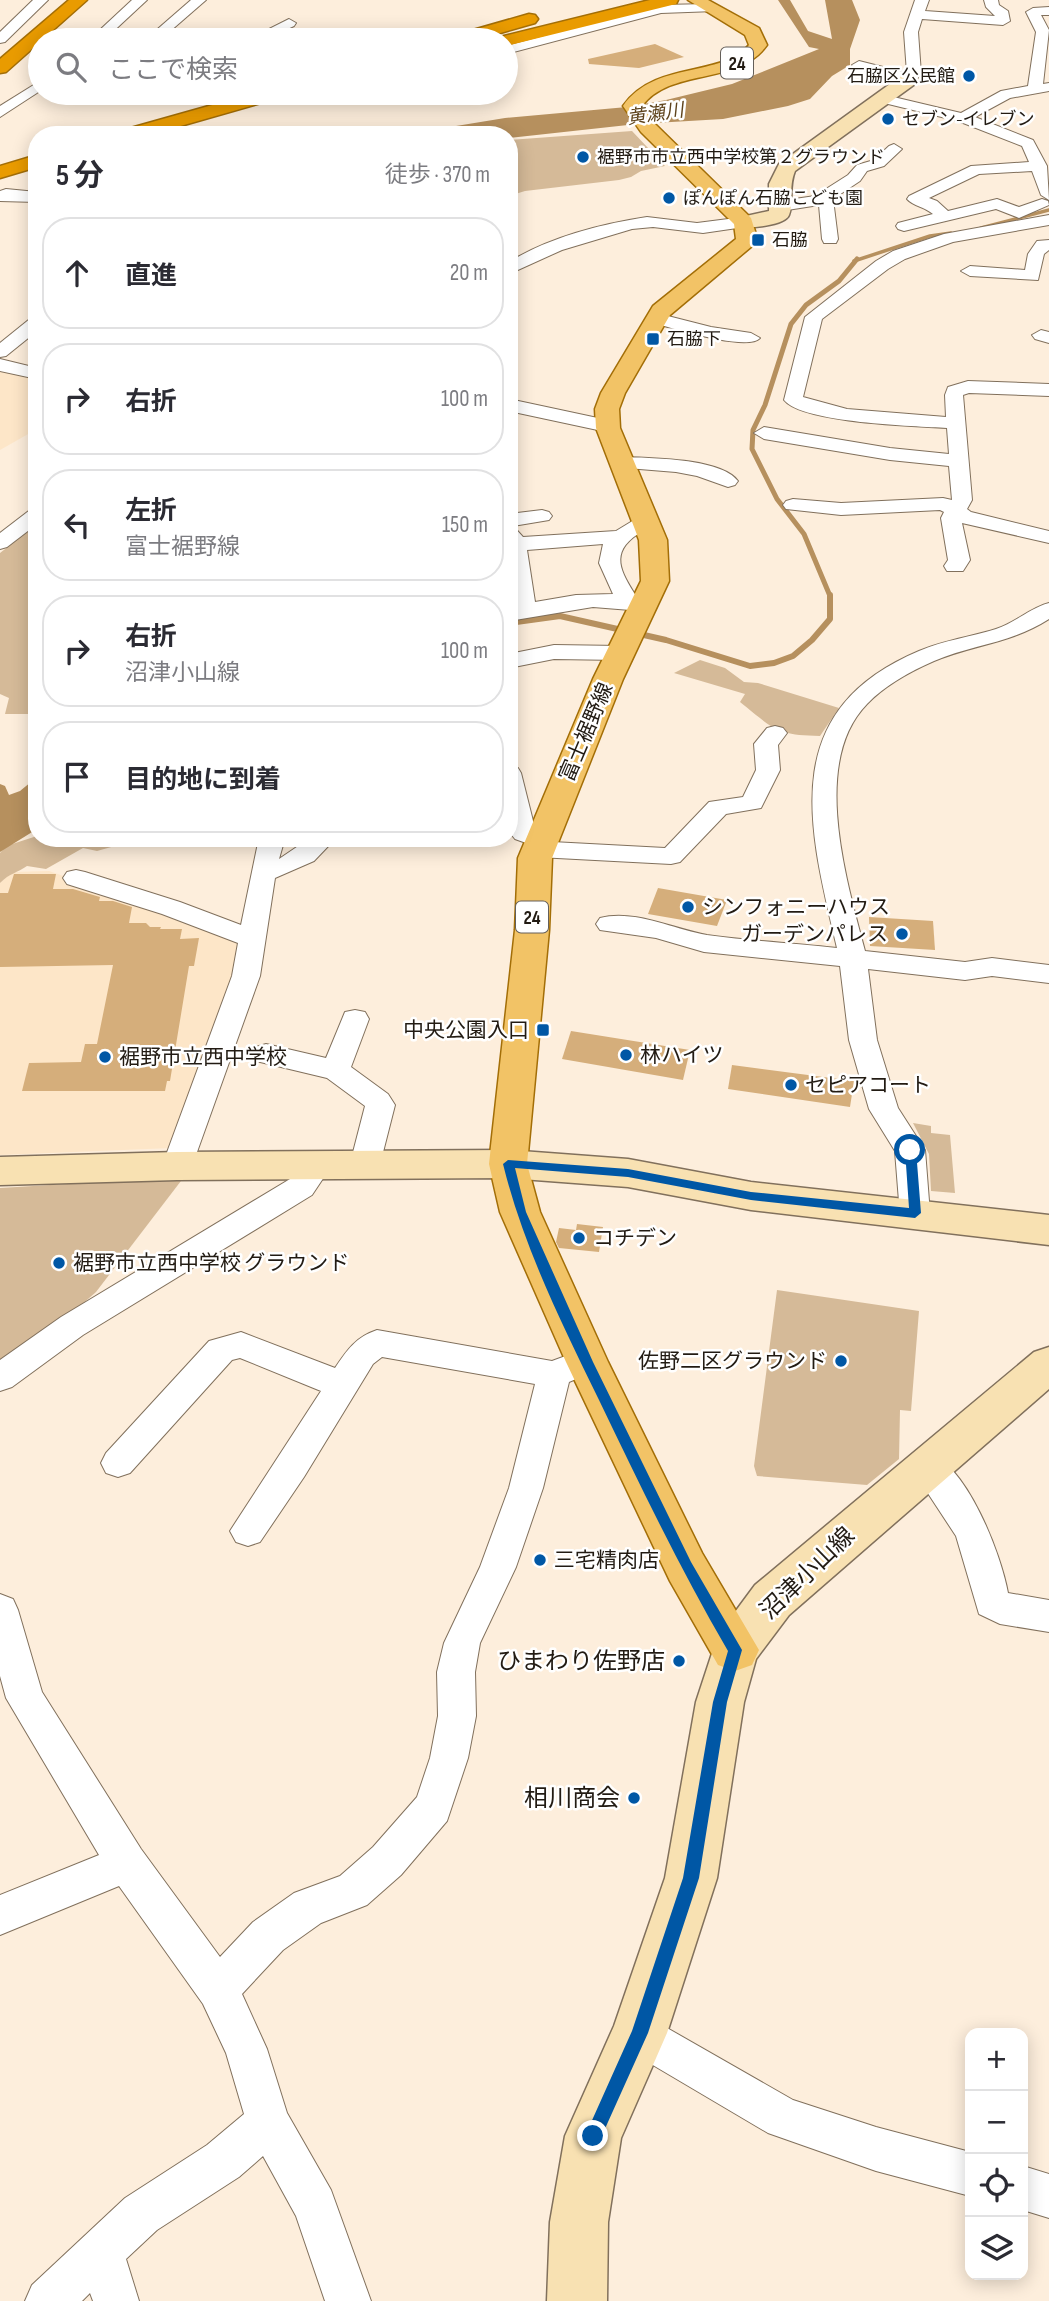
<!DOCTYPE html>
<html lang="ja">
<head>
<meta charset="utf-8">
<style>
  :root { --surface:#fff; --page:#f2f2f3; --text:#2b2b33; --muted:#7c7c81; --line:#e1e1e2 }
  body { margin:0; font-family:"Sofia Sans Condensed","Noto Sans JP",sans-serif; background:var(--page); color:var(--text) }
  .controls { position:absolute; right:21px; bottom:21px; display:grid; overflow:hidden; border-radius:14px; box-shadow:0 4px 18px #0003 }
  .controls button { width:63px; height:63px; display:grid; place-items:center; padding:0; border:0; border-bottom:2px solid var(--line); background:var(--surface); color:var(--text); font:35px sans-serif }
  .stop { position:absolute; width:21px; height:21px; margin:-16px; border:5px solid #0057a5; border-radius:50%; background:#fff }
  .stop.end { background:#0057a5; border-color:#fff; box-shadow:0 2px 7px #0008 }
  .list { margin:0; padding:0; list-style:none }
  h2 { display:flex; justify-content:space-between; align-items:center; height:91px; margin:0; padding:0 28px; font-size:30px }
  h2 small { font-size:23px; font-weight:400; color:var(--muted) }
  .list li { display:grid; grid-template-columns:46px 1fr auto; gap:21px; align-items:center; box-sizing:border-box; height:112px; margin:0 14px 14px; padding:0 14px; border:2px solid var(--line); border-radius:28px }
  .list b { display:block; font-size:26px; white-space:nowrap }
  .list p { margin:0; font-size:23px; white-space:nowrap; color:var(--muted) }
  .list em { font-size:23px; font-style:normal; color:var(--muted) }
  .icon { flex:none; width:38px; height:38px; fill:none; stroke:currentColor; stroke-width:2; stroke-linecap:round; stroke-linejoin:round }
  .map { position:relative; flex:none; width:1049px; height:2301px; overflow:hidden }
  .search { position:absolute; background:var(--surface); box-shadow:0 4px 18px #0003; left:28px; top:28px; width:490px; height:77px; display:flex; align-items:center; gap:18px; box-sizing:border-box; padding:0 24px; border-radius:38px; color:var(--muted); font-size:26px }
  .panel { position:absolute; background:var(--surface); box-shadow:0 4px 18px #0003; left:28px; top:126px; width:490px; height:721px; border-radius:28px }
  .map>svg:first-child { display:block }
</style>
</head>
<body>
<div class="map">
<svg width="1049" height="2301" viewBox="0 0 1049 2301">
  <rect width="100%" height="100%" fill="#fdeedc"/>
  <g fill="#fde6c8">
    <polygon points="0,369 37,377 37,429 0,450"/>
    <polygon points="49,871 139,902 238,940 243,948 172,1148 0,1155 0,883 12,872"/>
  </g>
  <g fill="#d5ba98">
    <polygon points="632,131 665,166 641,171 631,177 619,180 525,191 509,196 509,140"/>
    <polygon points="37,524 37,714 5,714 9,698 0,694 0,553"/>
    <path d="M700 660 725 668 744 682 758 683 839 708 820 736C775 735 774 729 740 702L745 694 674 673Z"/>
    <path d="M37 836V838H131L129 842 97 851 83 848 46 869 27 866C17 873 10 873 0 883V853L6 846Z"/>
    <polygon points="913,1123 931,1126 931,1133 950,1135 955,1193 931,1191 929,1154"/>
    <polygon points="184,1177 96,1292 71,1314 0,1361 0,1188"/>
    <polygon points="777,1290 919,1311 911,1411 900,1410 899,1459 867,1485 757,1476 754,1466"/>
  </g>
  <g fill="#b6905e">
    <polygon points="778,0 790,0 808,31 832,39 825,0 852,0 860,20 850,49 850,65 832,76 810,99 788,106 723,119 637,124 509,138 509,135 401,135 505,118 627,107 666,100 732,84 819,49 809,47"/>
    <polygon points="37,777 37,829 0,852 0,784 5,786 9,795 20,791"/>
  </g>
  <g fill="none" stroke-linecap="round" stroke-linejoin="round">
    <g stroke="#b6905e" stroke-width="3.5">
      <polyline points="981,228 1049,210"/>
      <polyline points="854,261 930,236 951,233"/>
    </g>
    <polyline stroke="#b6905e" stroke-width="5" points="830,596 804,534 777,499 752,449 753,430 765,405 791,324 806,305 839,281 857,259"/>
    <polyline stroke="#b6905e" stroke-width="6" points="509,623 560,616 666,640 750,666 774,663 793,656 812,640 830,619 830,595"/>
  </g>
  <g fill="#d5ae7b">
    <polygon points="655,44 684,57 639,68 589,64 588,59"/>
    <polygon points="14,874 56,874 53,889 73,889 100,897 99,901 113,901 132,907 129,923 146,923 150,927 161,927 160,929 182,929 180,939 199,938 194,966 189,966 170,1081 167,1081 165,1091 22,1091 29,1063 81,1062 85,1044 97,1044 113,965 0,967 0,893 8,893"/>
    <polygon points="658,888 727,900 717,926 648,914"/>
    <polygon points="869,917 933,921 935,950 870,946"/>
    <polygon points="571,1031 690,1050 683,1080 562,1059"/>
    <polygon points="732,1065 854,1081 850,1107 728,1089"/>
    <polygon points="577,1224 603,1227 599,1252 559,1248 556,1242 559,1228 576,1230"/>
  </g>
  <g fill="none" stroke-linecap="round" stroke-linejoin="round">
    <g stroke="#81705c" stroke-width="2">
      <g id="street">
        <polygon points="33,0 48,0 5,42 0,43 0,32"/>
        <polygon points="132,0 147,0 104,40 89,40"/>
        <polygon points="191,0 206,0 160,40 145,40"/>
        <polygon points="915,0 929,0 925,11 995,16 986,7 984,0 998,0 999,5 1008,11 1010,21 1003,25 922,19 918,32 921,74 913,83 903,83 854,68 852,65 859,61 907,73 904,32"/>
        <polygon points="710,4 715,5 715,11 661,13 506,54 506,46 661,5"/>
        <path d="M1049 7V15H1041L1049 30 1043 84 1049 83V91L1010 98 975 117 1033 140 1047 166 1049 200 1041 195 1032 171 979 174 929 198 937 201 948 211 997 199 1019 207 1042 199 1048 201 1049 205 1019 218 996 209 904 231 898 229 896 226 898 223 933 214C925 207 913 206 907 199L909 196 971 166 1029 162 1022 146 958 121 880 102 878 99 885 95 961 113 1001 91 1028 86 1036 32 1026 12 1033 8Z"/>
        <polygon points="289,19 296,23 294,26 264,40 247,40"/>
        <polygon points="40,81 40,91 0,117 0,106"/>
        <polygon points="473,93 489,93 475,104 465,104 463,101"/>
        <polygon points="894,144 902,149 884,166 867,171 860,181 833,199 838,239 836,243 824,243 822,239 819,205 781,211 773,206 781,201 815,196 848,175 857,165 874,160 889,146"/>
        <polygon points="6,189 37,192 37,202 0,201 0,191"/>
        <path d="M1049 215V225L953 242 905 259 888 269 822 319 803 397 847 409 946 417 945 395 948 387 968 381 1049 384V396L969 393 963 395 972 500 967 509 971 512 1049 531V543L962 523 970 560 963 571H947L944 566 948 560 941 518 944 512 940 510 841 515 786 509 783 505 786 501 793 499 841 503 943 498 952 500 949 466 890 460 764 439 754 433 764 427 890 448 949 454 947 428C915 426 802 423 784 400L805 317 876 261 893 251 944 234Z"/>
        <path d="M647 217 697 223 744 217 752 222 744 227 703 233 653 227 632 229 562 250 509 274V262C550 237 601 224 647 217Z"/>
        <polygon points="1049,240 1049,250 1044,254 1038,280 970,276 961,271 970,266 1025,270 1028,254 1037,241"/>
        <path d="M656 313 711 327 751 333 760 338C747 352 669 327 650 322L647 318 650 314Z"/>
        <polygon points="37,317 37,331 6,356 0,357 0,343 31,318"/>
        <polygon points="1041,330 1049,332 1049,343 1035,339 1032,335"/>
        <polygon points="0,359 37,368 37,379 0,371"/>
        <polygon points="509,399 607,420 617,426 607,432 509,411"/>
        <path d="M622 457C649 458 721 458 738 481L735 485 728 487 697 476 676 472 615 467 612 463 615 459Z"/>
        <polygon points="37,508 37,524 7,547 0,549 0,533 30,510"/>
        <path d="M542 510 549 512 552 516 549 520 513 526 523 537 616 531 639 517H653L656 521C651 528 645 530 638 534 609 553 621 572 636 596L651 599 654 604 651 609 643 611 593 607 509 621V607H513L509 573V514ZM603 544 599 563 613 594 576 595 535 602 527 550Z"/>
        <path d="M1049 603V619C1010 644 974 644 934 661 911 671 885 685 867 704 810 762 847 882 865 951L965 962 992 958 1049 965V983L992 976 965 980 868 969 877 1040 898 1108 925 1150 930 1214 926 1222 915 1225 904 1222 900 1214 895 1151 869 1109 849 1040 840 966 704 952 656 938 600 930 596 924 600 918C634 909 673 929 707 935 750 941 794 943 837 948 808 825 777 711 919 651 944 640 971 637 996 629 1015 623 1030 608 1049 603Z"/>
        <polygon points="554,645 620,646 628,648 631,653 628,658 620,660 554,659 509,668 509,654"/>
        <polygon points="775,726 783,728 787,733 778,745 780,770 761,808 726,814 680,862 671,864 538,857 529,855 525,849 529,844 515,839 511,834 509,766 518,768 521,773 535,829 550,835 552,842 665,848 709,802 743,797 756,770 754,744 767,728"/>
        <polygon points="259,838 285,838 279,859 310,838 336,838 314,861 275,878 260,976 192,1166 188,1174 177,1177 166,1174 162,1166 232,976 238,943 162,914 67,884 63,878 67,872 76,870 85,872 180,902 241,925"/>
        <polygon points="355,1010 365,1012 369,1019 351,1067 388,1094 395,1105 380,1164 376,1172 365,1175 354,1172 350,1164 365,1106 327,1078 256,1061 252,1054 256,1047 266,1044 326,1058 345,1012"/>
        <polygon points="317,1154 328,1157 332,1165 312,1195 83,1335 12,1387 0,1391 0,1360 61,1317 290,1179 306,1157"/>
        <path d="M377 1330 552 1361 571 1354 583 1358 587 1367 583 1376 569 1382 543 1488 516 1567 480 1643 475 1672 476 1716 468 1758 447 1821 401 1875 367 1905 321 1923 283 1950 242 1994 267 2049 287 2113 331 2190 371 2301H325L296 2216 263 2156 239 2177 157 2230 126 2259 139 2301H93L90 2293 82 2301H25L32 2285 125 2198 207 2145 244 2114 226 2053 203 2004 119 1886 0 1935V1895L99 1855 6 1698 0 1676V1594L13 1599 18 1610 42 1692 141 1849 220 1957 253 1922 294 1893 340 1876 373 1847 417 1797 430 1758 438 1716 437 1672 444 1643 480 1567 509 1488 535 1384 382 1357 373 1364 304 1477 260 1542 248 1546 236 1542 230 1531 321 1391 240 1358 232 1360 130 1473 118 1477 106 1473 101 1463 106 1453 209 1341 241 1332 335 1368C347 1350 356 1337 377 1330Z"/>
        <path d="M927 1452C967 1465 1001 1554 1008 1593L1049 1600V1632L1000 1624 979 1614 956 1536 910 1466 915 1456Z"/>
        <polygon points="639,2012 793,2100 876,2127 970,2152 970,2196 876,2171 768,2133 624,2048 618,2033 624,2018"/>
        <polygon points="1023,2166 1049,2174 1049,2218 1023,2210"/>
      </g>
    </g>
    <g stroke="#81705c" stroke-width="3">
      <g id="secondary">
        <path d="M908 74 917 80 915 84 795 171C788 188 794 203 789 215 785 226 746 229 737 226L733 222 737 218 769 211V184L779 164 901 76Z"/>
        <polygon points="508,1150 628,1159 751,1182 1049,1215 1049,1245 751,1210 628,1187 508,1178 177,1180 0,1185 0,1157 177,1152"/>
        <polygon points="1049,1347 1049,1389 789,1615 756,1659 744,1702 717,1878 667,2033 621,2138 608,2222 607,2301 547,2301 550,2222 565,2136 614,2026 665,1878 696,1702 718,1635 755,1585 1034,1352"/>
      </g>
    </g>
    <g stroke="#a36e07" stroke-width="3">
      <path id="primary" d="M688 0H708L759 28 767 45C738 86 671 67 642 106L655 124 751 218 758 241 670 315 625 393 619 409 620 428 667 540 669 581 623 679 552 858 549 930 527 1164 540 1212 608 1362 702 1553 759 1650 752 1665 735 1671 718 1665 670 1581 566 1362 500 1212 489 1164 515 930 518 858 593 679 641 581 639 540 596 428 595 409 601 393 653 306 736 239 734 224 641 132 623 106C655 60 722 78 749 45L745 35Z"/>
    </g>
    <g stroke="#a36e07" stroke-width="3">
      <g id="highway">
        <polygon points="69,0 87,0 6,72 0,73 0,59"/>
        <polygon points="650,0 678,0 676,4 506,46 506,40 498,40 500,37"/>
        <polygon points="529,14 535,15 538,19 535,23 476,40 449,40 452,36"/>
        <polygon points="255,93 284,93 282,97 149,135 117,135 120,131"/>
        <polygon points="37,155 37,167 0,178 0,166"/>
      </g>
    </g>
    <use href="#street" fill="#fff" fill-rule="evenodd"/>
    <use href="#secondary" fill="#f8e1b2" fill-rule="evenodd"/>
    <use href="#primary" fill="#f2c366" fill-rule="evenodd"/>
    <use href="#highway" fill="#e99b00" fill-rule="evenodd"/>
  </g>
  <path fill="#0057a5" d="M910 1146 916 1150 921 1213 915 1218 751 1200 628 1177 515 1168 526 1212 593 1362 691 1562 742 1650 727 1702 699 1878 648 2033 599 2142 593 2144 587 2142 585 2136 632 2031 683 1878 713 1702 728 1651C680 1569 640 1485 599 1400 562 1324 523 1246 503 1164L508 1160 628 1169 751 1192 909 1208 905 1150Z"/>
  <g fill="#0057a5" stroke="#fff" stroke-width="2.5">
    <circle cx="969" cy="76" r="7"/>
    <circle cx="888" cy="119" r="7"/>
    <circle cx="583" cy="157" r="7"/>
    <circle cx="669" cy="198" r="7"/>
    <rect x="751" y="233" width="14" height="14" rx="3.5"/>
    <rect x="646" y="332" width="14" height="14" rx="3.5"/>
    <circle cx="688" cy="907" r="7"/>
    <circle cx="902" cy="934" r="7"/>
    <rect x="536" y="1023" width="14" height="14" rx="3.5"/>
    <circle cx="626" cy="1055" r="7"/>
    <circle cx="105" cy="1057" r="7"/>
    <circle cx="791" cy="1085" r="7"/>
    <circle cx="579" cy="1238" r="7"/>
    <circle cx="59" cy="1263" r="7"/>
    <circle cx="841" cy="1361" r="7"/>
    <circle cx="540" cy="1560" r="7"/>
    <circle cx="679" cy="1661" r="7"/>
    <circle cx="634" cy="1798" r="7"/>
  </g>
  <g text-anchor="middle" stroke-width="5" stroke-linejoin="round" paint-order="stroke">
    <g font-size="18" fill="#221b13" stroke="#fff" text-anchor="start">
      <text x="955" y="82" text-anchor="end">石脇区公民館</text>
      <text x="902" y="125">セブン-イレブン</text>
      <text x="597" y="163">裾野市市立西中学校第２グラウンド</text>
      <text x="683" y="204">ぽんぽん石脇こども園</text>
      <text x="772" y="246">石脇</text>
      <text x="667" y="345">石脇下</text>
    </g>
    <g fill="#fff" stroke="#645f5a" stroke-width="2">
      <rect x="721" y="47.5" width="32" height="31" rx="5"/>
      <rect x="516" y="901.5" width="32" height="31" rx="5"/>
    </g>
    <g font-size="19" font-weight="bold" fill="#221b13">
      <text x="737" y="70">24</text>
      <text x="532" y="924">24</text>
    </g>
    <g font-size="19" font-style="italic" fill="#5e431c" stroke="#fff">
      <text transform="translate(655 113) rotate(-8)" y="7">黄瀬川</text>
    </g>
    <g font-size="21" fill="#221b13" stroke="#fff">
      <text transform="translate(586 732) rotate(-67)" y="7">富士裾野線</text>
    </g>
    <g font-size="21" fill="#221b13" stroke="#fff" text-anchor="start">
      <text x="702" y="914">シンフォニーハウス</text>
      <text x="888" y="941" text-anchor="end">ガーデンパレス</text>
      <text x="529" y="1037" text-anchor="end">中央公園入口</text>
      <text x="640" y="1062">林ハイツ</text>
      <text x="119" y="1064">裾野市立西中学校</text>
      <text x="805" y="1092">セピアコート</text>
      <text x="593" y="1245">コチデン</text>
      <text x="73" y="1270">裾野市立西中学校 グラウンド</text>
      <text x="827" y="1368" text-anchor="end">佐野二区グラウンド</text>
      <text x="554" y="1567">三宅精肉店</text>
    </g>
    <g font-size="24" fill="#221b13" stroke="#fff">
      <text transform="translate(807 1573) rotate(-44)" y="8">沼津小山線</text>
    </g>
    <g font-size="24" fill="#221b13" stroke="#fff" text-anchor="end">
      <text x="665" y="1669">ひまわり佐野店</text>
      <text x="620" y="1806">相川商会</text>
    </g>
  </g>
</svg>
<div class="controls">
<button>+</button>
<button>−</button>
<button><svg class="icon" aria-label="locate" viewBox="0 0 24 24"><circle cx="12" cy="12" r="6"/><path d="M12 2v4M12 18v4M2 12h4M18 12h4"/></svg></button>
<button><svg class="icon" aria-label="layers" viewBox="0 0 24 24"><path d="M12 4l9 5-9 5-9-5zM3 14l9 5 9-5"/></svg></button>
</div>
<div class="stop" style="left:910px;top:1150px"></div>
<div class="stop end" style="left:593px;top:2136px"></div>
<div class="search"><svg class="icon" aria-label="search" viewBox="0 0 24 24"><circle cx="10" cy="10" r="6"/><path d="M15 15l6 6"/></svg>ここで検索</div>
<section class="panel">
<h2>5 分<small>徒歩 · 370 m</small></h2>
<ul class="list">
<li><svg class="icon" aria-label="ahead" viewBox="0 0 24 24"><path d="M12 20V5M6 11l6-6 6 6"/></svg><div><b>直進</b></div><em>20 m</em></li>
<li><svg class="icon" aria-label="right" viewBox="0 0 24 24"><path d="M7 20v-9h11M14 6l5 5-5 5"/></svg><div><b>右折</b></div><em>100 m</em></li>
<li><svg class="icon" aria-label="left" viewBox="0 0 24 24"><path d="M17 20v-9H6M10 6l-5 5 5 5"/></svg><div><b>左折</b><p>富士裾野線</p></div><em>150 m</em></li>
<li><svg class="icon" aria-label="right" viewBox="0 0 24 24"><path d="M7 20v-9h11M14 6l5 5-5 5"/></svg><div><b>右折</b><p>沼津小山線</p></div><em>100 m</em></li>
<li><svg class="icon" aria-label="arrive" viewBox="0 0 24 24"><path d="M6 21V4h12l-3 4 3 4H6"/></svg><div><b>目的地に到着</b></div></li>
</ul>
</section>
</div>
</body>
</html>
